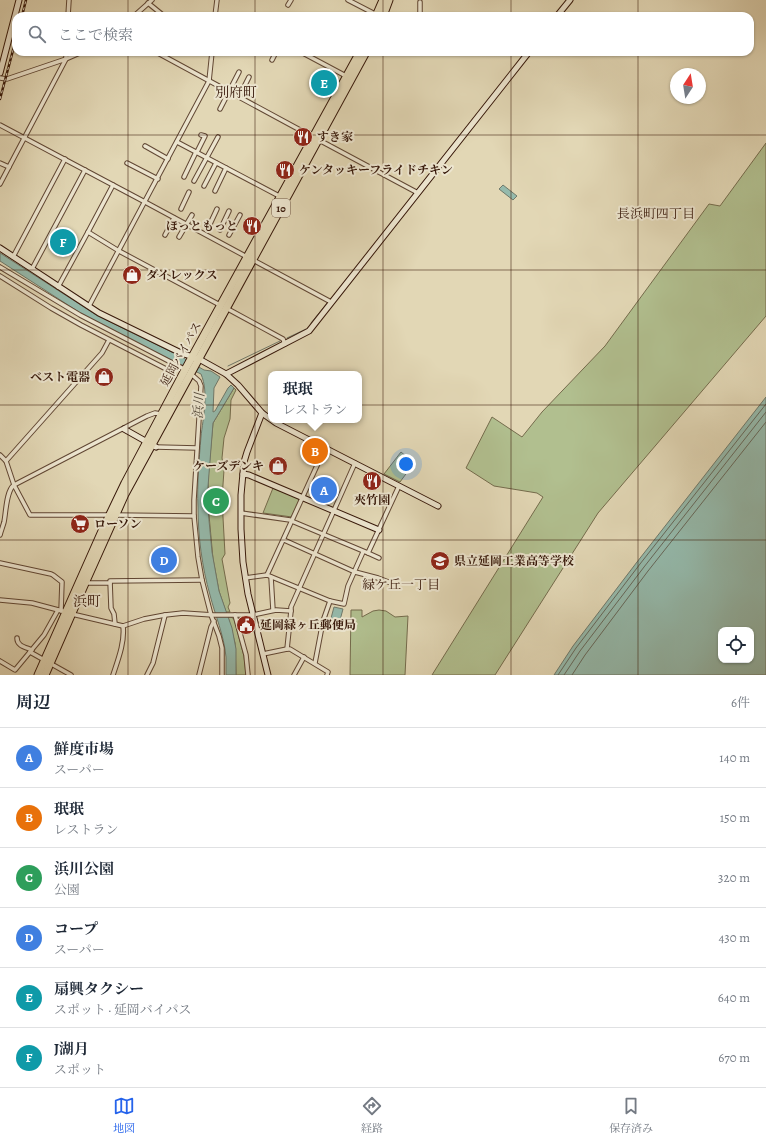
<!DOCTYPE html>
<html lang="ja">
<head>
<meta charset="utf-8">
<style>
  :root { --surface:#fff; --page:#f6f6f7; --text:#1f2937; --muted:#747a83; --line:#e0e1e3; --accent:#2563eb }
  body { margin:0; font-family:Alegreya,"Noto Serif JP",serif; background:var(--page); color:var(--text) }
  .controls { position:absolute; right:12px; bottom:12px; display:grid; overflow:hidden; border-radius:8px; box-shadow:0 1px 3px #0004 }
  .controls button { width:36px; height:36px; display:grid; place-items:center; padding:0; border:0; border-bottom:1px solid var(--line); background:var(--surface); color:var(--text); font:20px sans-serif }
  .compass { position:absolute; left:670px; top:68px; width:36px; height:36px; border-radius:50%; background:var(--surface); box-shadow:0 1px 3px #0004; rotate:12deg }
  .you { position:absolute; left:406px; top:464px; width:14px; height:14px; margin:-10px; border:3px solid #fff; border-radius:50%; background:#1a73e8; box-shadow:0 0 0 6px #1a73e833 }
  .badge { display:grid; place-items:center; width:26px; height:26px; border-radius:50%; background:var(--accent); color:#fff; font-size:13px; font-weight:700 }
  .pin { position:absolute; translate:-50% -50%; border:2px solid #fff; box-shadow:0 1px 4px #0006 }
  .popup { position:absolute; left:268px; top:371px; width:94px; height:52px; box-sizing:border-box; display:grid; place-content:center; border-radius:8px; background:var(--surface); filter:drop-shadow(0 1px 3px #0005); font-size:13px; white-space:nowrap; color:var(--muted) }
  .popup b { font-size:15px; color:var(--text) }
  .popup::after { content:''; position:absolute; left:50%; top:100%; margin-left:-8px; border:8px solid transparent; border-top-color:var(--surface) }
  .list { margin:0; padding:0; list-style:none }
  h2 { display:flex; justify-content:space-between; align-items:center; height:52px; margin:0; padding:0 16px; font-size:17px }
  h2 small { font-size:13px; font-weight:400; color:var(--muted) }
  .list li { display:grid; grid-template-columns:26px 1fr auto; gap:12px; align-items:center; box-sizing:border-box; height:60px; padding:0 16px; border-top:1px solid var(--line) }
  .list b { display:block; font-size:15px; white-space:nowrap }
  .list p { margin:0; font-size:13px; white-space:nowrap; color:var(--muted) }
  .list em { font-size:13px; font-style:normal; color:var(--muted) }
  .icon { flex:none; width:22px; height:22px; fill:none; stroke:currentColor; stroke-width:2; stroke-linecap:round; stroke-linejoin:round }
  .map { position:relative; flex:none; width:766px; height:675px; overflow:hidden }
  .search { position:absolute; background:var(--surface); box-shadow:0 1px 3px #0004; left:12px; right:12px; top:12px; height:44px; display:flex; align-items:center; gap:10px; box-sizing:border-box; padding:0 14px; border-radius:12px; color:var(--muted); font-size:15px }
  .sheet { height:412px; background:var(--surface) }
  nav { display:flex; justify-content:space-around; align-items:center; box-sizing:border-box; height:56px; border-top:1px solid var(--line); background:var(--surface); font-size:11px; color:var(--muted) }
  nav a { display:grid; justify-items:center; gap:2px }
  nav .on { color:var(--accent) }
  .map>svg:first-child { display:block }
</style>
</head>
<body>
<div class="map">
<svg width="766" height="675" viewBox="0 0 766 675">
  <rect width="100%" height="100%" fill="#e2d7b5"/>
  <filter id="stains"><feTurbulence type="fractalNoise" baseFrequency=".005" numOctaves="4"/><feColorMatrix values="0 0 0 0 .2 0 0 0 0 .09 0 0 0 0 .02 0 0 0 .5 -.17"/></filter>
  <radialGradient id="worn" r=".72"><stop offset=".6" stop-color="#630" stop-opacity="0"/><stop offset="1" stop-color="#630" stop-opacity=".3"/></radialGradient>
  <g fill="#b1bf8f" stroke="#746b4c">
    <polygon points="766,143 766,316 598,513 495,675 432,675 543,497 537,493 494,486 466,468 492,417 522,437 542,412 605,346 709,204 720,206"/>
    <polygon points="234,388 236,390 231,400 230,419 224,438 222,458 224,470 222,499 225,554 222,559 230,603 228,607 230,612 226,612 219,591 213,559 209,515 208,479 213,423"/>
    <polygon points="401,452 414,463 400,482 384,474"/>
    <polygon points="273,488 300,499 292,517 263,513"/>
    <polygon points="351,610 362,610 362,617 373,611 379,610 386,611 395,617 408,616 405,675 350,675"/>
    <polygon points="228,617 231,617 234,619 244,656 246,675 236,675 235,643"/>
  </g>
  <g fill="#95baac" stroke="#6f796b" fill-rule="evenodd">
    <polygon points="503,185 517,196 513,200 499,189"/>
    <path d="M0 253 98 316 180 356 204 370 211 371 220 377 214 388 213 412 215 411 228 388 231 385 234 388 213 423 207 499 212 552 219 591 232 628 236 649V675H226C226 669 226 663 226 657 224 635 215 615 210 595 202 567 198 536 198 507 197 484 199 460 201 437 203 417 209 393 201 374L144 347 85 316 0 261Z"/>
    <path d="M766 397V675H554L573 646 637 562ZM721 630H751V660H721Z"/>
    <polygon points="334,607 343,609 339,624 330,622"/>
  </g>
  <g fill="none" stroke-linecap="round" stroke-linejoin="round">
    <g stroke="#66685a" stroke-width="1">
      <polyline points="558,675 576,648 640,564 766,404"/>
      <polyline points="564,675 580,651 644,567 766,412"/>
      <polyline points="572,675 585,655 648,571 766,422"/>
    </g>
    <g stroke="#6f796b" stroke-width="1">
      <polyline points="311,323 328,302"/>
      <polyline points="287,338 306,329"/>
      <polyline points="228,366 280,341"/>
    </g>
    <g stroke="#614734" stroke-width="5.5">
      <g id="street">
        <polyline points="348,0 377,15"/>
        <polyline points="148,3 164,16"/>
        <polyline points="288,5 291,0"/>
        <polyline points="68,16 69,0"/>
        <polyline points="134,16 152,0"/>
        <polyline points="215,16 217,0"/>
        <polyline points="420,16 420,2"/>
        <polyline points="156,52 313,137"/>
        <polyline points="301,52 346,76"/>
        <polyline points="272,60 276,52"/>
        <polyline points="0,78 7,79 66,59 82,52"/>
        <polyline points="239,97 249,77"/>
        <polyline points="220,109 239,72"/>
        <polyline points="0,125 145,202 247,257"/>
        <polyline points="319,140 418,193"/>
        <polyline points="177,142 281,197"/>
        <polyline points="145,146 168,159"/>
        <polyline points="197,152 205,136 201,135"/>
        <polyline points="0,163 9,167"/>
        <polyline points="127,163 158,179"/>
        <polyline points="184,177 196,152"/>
        <polyline points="194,181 218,137"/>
        <polyline points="0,184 66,59 66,52"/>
        <polyline points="113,185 88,232 119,251 220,305"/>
        <polyline points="204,186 216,163"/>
        <polyline points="215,191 226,168"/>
        <polyline points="181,209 189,192"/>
        <polyline points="210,224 217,209"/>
        <polyline points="220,230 229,211"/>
        <polyline points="165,235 174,218"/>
        <polyline points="229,235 240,215"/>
        <polyline points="179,237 192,215"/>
        <polyline points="13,257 65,159"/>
        <polyline points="253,260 331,302"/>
        <polyline points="0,267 80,315 186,370"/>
        <polyline points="32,269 85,170"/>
        <polyline points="0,276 51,308 81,325 170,371 178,366"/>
        <polyline points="58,287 88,232"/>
        <polyline points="89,306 209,81 212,52"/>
        <polyline points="226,308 283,339 285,344"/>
        <polyline points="191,374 199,381 201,386 194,500 194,516 198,557 202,580 211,615 219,636 222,648 222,675"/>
        <polyline points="156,447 197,448"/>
        <path d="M0 455 6 461 14 485C6 491 6 513 4 522 3 526 1 531 0 535"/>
        <polyline points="6,461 102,353 109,340"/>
        <polyline points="241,513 290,520 294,522 368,553 399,486"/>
        <polyline points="109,515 30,515 14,485 147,416 155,413 161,414"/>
        <polyline points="115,515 194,516"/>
        <polyline points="284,540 355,572 378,578 391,583"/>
        <polyline points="368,553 379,558"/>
        <polyline points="0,563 51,574 53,575 62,582 61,611"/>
        <polyline points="267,575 325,448"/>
        <polyline points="271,577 273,610"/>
        <polyline points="245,578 267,575 330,601 344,604 348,586 363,552"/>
        <polyline points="86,581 89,583 110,583"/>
        <polyline points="0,600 32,603 66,612"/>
        <polyline points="72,614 123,626 144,619 165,615 183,613 213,615 253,615 276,610 291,611 291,607 355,463"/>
        <polyline points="235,615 246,655 248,675"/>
        <polyline points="115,624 114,614 111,608 110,581 202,580"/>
        <path d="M17 638C17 646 25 647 32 650"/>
        <polyline points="287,649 291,611"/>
        <polyline points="30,652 71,675"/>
        <polyline points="263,654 287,649 290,649 328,672 327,675"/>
        <polyline points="0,661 15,670 44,635 58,610"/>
        <polyline points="315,663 323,621 330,601"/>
        <path d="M113 675C118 660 125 642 123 626"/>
        <polyline points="147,675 153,663 165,615"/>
        <polyline points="199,675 211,627 214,621"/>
        <polyline points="294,675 304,657"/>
      </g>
    </g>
    <g stroke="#361709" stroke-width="7">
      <g id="secondary">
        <polyline points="557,16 570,0"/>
        <polyline points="0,73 19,0"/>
        <polyline points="0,248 99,313 181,353 199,359 226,374 238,385 262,413 276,423 438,506"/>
        <polyline points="226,374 309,331 529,52"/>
        <polyline points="262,413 247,452 244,462 241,495 241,529 243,562 248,594 268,675"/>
        <polyline points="124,429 156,447"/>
        <polyline points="243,474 249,475 379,530"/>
      </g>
    </g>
    <g stroke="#361709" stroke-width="9">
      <g id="highway">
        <polyline points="376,16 383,0"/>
        <polyline points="383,16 389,0"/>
        <polyline points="38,675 102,531 125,483 186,368 360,52"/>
        <polyline points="45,675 86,581 125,494 366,52"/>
      </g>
    </g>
    <use href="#street" stroke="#ece5cf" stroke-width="3.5"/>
    <use href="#secondary" stroke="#ece5cf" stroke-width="5"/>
    <use href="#highway" stroke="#e2d7b5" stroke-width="7"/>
    <g stroke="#361709" stroke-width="2.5">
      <g id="rail">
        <polyline points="22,16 26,0"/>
        <polyline points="0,99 16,39"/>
      </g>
    </g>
    <use href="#rail" stroke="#ece5cf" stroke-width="1" stroke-dasharray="3" stroke-linecap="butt"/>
  </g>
  <path fill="none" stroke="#361709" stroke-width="1" stroke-opacity="0.55" d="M128 0V16M255 0V16M383 0V16M511 0V16M638 0V16M128 52V675M255 52V675M383 52V675M511 52V675M638 52V675M0 135H766M0 270H766M0 405H766M0 540H766"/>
  <defs>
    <g id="restaurant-disc" transform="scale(1)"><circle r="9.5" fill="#8f2418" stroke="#ece5cf"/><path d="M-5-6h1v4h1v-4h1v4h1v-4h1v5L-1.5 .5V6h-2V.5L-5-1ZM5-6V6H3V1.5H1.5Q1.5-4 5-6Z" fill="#fff"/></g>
    <g id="shop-disc" transform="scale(1)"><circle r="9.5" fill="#8f2418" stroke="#ece5cf"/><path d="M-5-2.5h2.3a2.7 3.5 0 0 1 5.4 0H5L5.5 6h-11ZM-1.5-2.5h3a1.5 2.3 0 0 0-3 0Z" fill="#fff"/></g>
    <g id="supermarket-disc" transform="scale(1)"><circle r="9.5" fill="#8f2418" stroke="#ece5cf"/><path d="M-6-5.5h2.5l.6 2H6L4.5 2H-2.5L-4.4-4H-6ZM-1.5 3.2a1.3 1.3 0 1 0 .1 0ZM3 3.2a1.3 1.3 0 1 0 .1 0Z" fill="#fff"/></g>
    <g id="school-disc" transform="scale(1)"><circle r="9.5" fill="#8f2418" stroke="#ece5cf"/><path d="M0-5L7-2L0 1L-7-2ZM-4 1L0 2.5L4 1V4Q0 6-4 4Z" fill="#fff"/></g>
    <g id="civic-disc" transform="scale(1)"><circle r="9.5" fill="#8f2418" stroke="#ece5cf"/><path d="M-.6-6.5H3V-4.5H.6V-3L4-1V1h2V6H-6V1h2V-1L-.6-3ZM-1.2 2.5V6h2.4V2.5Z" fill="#fff"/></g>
  </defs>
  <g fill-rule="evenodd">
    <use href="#restaurant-disc" x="303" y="137"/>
    <use href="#restaurant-disc" x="285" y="170"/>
    <use href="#restaurant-disc" x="252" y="226"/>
    <use href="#shop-disc" x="132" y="275"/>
    <use href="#shop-disc" x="104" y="377"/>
    <use href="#shop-disc" x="278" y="466"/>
    <use href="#restaurant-disc" x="372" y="481"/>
    <use href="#supermarket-disc" x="80" y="524"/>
    <use href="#school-disc" x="440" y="561"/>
    <use href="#civic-disc" x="246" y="625"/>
  </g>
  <g text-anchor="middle" stroke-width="4" stroke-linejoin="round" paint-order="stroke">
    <rect fill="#ece5cf" stroke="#6d5544" stroke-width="1" x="272" y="199" width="18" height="18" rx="3"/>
    <g font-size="11" font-weight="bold" fill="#361709">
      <text x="281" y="212">10</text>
    </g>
    <g font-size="12" font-weight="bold" fill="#361709" stroke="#ece5cf" text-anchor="start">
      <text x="317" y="141">すき家</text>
      <text x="299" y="174">ケンタッキーフライドチキン</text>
      <text x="238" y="230" text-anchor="end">ほっともっと</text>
      <text x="146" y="279">ダイレックス</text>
      <text x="90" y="381" text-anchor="end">ベスト電器</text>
      <text x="264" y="470" text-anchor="end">ケーズデンキ</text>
      <text x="372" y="504" text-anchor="middle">夾竹園</text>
      <text x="94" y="528">ローソン</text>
      <text x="454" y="565">県立延岡工業高等学校</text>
      <text x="260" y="629">延岡緑ヶ丘郵便局</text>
    </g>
    <g font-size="12" fill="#361709" stroke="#ece5cf">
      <text transform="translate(181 354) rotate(-61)" y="4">延岡バイパス</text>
    </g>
    <g font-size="13" fill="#361709" stroke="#ece5cf">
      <text x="656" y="218">長浜町四丁目</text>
      <text x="401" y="589">緑ケ丘一丁目</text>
    </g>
    <g font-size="13" font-style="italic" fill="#52483a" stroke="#ece5cf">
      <text transform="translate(198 406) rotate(-86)" y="5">浜川</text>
    </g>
    <g font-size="14" fill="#361709" stroke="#ece5cf">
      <text x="236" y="97">別府町</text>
      <text x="87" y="606">浜町</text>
    </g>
  </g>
  <rect width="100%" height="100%" filter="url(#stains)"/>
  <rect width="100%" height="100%" fill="url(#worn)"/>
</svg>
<div class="controls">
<button><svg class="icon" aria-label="locate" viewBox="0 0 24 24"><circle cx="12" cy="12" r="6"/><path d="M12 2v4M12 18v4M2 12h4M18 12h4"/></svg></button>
</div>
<svg class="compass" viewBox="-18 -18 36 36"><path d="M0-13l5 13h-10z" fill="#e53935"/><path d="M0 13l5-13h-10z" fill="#747a83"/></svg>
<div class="you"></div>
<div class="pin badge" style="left:324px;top:490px;background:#3f7fe0">A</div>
<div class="pin badge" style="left:315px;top:451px;background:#e8710a">B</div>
<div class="popup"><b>珉珉</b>レストラン</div>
<div class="pin badge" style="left:216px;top:501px;background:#2e9e5b">C</div>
<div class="pin badge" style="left:164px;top:560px;background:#3f7fe0">D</div>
<div class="pin badge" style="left:324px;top:83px;background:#0f9aa8">E</div>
<div class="pin badge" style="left:63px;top:242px;background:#0f9aa8">F</div>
<div class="search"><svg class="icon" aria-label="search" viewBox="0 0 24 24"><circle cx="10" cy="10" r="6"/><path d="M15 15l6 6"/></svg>ここで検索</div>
</div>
<section class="sheet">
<h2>周辺<small>6件</small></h2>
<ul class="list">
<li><span class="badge" style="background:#3f7fe0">A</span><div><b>鮮度市場</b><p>スーパー</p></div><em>140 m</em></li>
<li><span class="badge" style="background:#e8710a">B</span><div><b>珉珉</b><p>レストラン</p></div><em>150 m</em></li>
<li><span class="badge" style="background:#2e9e5b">C</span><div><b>浜川公園</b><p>公園</p></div><em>320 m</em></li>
<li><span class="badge" style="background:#3f7fe0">D</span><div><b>コープ</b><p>スーパー</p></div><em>430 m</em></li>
<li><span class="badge" style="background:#0f9aa8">E</span><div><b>扇興タクシー</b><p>スポット · 延岡バイパス</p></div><em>640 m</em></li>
<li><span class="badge" style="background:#0f9aa8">F</span><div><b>J湖月</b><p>スポット</p></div><em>670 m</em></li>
</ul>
</section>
<nav>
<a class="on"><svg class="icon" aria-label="map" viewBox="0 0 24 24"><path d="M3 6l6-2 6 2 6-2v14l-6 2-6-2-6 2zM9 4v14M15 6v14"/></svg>地図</a>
<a><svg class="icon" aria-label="directions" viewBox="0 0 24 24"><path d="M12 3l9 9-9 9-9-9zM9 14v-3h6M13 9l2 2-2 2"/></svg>経路</a>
<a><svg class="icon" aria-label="saved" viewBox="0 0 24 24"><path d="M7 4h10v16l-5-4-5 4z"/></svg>保存済み</a>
</nav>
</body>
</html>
